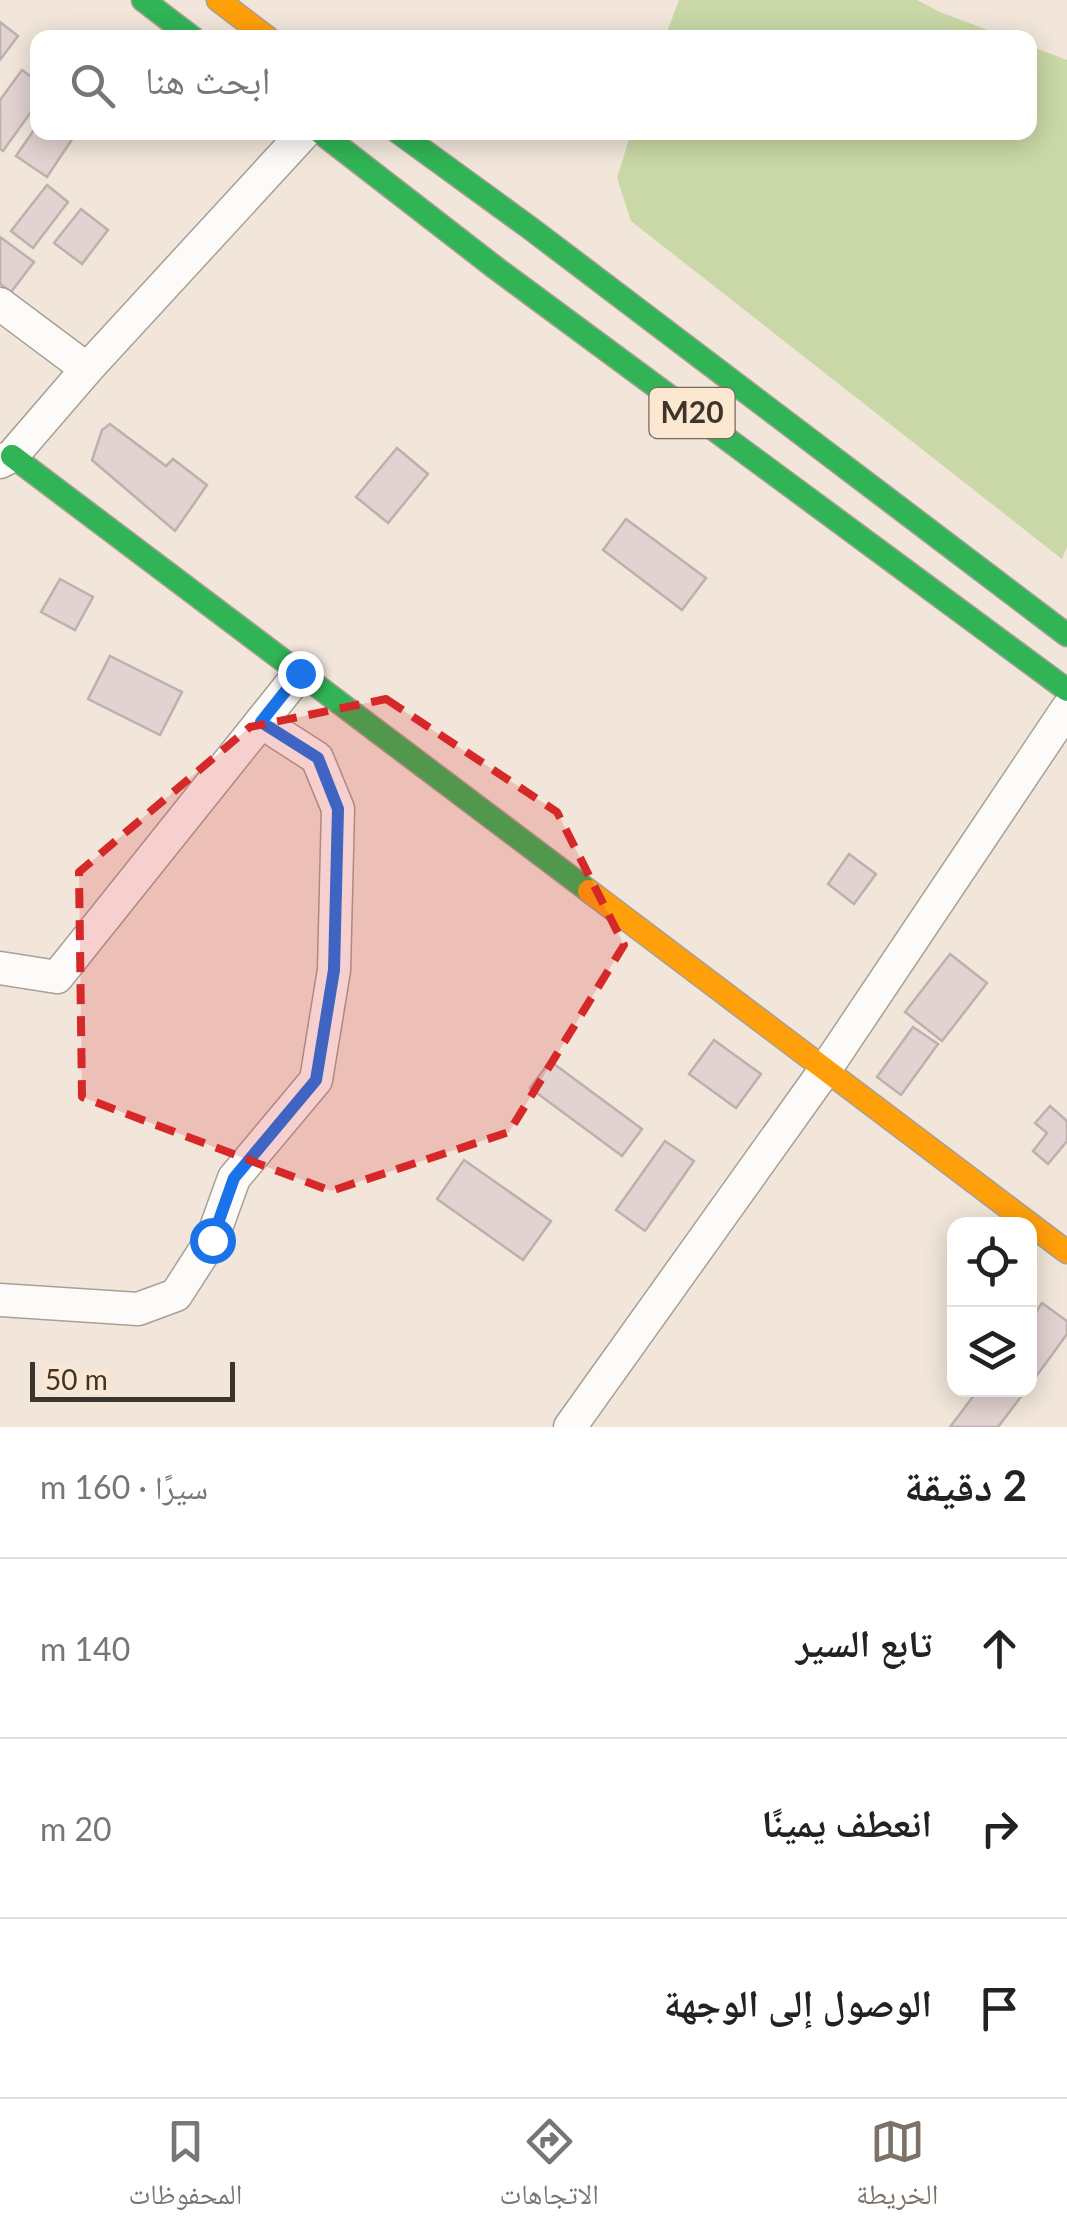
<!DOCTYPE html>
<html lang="ar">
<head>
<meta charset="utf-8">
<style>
  :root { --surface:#fff; --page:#f6f6f6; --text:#222; --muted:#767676; --line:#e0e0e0; --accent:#7c7268 }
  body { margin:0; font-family:Lato,"Noto Naskh Arabic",sans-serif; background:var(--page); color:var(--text); direction:rtl }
  .controls { position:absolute; right:30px; bottom:30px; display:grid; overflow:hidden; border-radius:20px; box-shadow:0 5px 25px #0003 }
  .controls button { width:90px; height:90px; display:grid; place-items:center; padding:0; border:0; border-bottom:2px solid var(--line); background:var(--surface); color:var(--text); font:50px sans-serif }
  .scale { position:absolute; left:30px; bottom:25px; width:205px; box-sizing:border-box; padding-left:10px; border:5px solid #3d342b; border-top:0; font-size:28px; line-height:35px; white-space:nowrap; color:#3d342b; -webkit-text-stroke:8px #fce7d0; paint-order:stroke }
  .stop { position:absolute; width:30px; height:30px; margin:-22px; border:8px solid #1a73e8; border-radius:50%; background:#fff }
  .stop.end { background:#1a73e8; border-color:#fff; box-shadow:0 2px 10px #0008 }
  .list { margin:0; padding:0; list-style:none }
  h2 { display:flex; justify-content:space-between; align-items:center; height:130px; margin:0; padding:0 40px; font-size:42px }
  h2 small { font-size:32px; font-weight:400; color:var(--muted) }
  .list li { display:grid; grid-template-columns:65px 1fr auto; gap:30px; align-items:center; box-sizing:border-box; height:180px; padding:0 40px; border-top:2px solid var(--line) }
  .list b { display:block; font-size:38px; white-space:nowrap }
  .list em { font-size:32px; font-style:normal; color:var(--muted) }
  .icon { flex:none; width:55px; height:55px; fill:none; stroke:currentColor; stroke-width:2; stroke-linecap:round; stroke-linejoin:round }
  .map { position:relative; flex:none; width:1067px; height:1427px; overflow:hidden; direction:ltr }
  .search { position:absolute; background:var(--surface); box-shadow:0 5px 25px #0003; left:30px; right:30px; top:30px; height:110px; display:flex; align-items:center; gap:25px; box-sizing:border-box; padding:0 35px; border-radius:20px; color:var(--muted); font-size:38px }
  .sheet { height:670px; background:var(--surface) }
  nav { display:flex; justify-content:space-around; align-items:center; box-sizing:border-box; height:140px; border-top:2px solid var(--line); background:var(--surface); font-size:28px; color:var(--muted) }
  nav a { display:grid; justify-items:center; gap:5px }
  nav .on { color:var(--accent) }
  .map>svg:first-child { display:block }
</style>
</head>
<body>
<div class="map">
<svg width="1067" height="1427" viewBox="0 0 1067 1427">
  <rect width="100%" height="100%" fill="#f2e6da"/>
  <g fill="#c9d8a6">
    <polygon points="679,0 917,0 940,12 1006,37 665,37"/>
    <polygon points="1030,46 1067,60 1067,547 1062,559 631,221 617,178 631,133 1030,132"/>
  </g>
  <g fill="#e2d2d1" stroke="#bcb1ad" stroke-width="2.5">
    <polygon points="0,22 18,36 0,60"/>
    <polygon points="22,70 38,82 38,102 3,151 0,149 0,100"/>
    <polygon points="38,124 38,132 77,132 47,177 16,156"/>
    <polygon points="47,185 68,202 33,248 11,231"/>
    <polygon points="81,209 108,230 82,264 54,243"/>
    <polygon points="0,237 34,262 11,292 0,284"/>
    <polygon points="110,424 166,466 173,459 207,485 175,531 92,460 102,430"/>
    <polygon points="397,448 428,474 388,523 356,497"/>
    <polygon points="626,519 706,578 682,610 603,550"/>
    <polygon points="60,579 93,597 75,630 41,612"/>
    <polygon points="110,656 182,692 160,735 88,699"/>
    <polygon points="849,854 876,874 854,904 828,884"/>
    <polygon points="950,954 987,983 942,1041 905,1012"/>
    <polygon points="913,1027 938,1044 901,1095 877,1077"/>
    <polygon points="714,1040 761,1074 736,1108 689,1074"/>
    <polygon points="550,1061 642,1129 622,1156 530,1088"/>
    <polygon points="1050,1106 1067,1121 1067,1141 1048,1164 1033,1151 1047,1133 1035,1123"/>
    <polygon points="665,1141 694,1161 645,1231 616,1210"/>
    <polygon points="464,1160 551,1221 523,1260 437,1199"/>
    <polygon points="1042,1303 1067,1321 1067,1334 1030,1385 1030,1320"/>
    <polygon points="978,1390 1026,1390 998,1427 950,1427"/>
  </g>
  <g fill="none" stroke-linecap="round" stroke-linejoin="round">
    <g stroke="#a89f96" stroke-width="35">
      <g id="street">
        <polyline points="0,304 87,369"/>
        <polyline points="0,462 12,456 87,369 305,132"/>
        <polyline points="0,968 57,977 300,673"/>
        <polyline points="0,1300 138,1309 176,1295 212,1239 234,1178 316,1080 334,970 338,809 317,758 261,722"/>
        <polyline points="570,1427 825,1070 1067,709"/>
      </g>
    </g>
    <g stroke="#a89f96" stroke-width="25">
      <g id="fast">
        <polyline points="143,0 193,38"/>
        <polyline points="320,132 497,269 1067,690"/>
        <polyline points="398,132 530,228 1067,635"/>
        <polyline points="12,456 589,891"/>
      </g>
    </g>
    <g stroke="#a89f96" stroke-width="25">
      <g id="slow">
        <polyline points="218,0 268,38"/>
        <polyline points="589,891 1067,1252"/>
      </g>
    </g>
    <use href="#street" stroke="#fdfbf9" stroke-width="32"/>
    <use href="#fast" stroke="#30b455" stroke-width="22"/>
    <use href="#slow" stroke="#ff9f0a" stroke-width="22"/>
  </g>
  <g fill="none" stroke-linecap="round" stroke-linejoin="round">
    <polyline stroke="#1a73e8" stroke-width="12" points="212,1240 234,1178 316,1080 334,970 338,809 318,758 261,722 300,673"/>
  </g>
  <path fill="#d62828" fill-opacity="0.2" stroke="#d62828" stroke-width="8" stroke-dasharray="20 12" stroke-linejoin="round" d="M386 699 557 812 624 945 509 1132 331 1191 82 1097 79 872 250 727Z"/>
  <g text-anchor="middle" stroke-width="8" stroke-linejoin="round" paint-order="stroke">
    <rect fill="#fce7d0" stroke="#766a5c" stroke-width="2.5" x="649.5" y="388" width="85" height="50" rx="8"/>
    <g font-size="30" font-weight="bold" fill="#3d342b">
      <text x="692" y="423">M20</text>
    </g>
  </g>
</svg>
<div class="controls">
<button><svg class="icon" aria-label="locate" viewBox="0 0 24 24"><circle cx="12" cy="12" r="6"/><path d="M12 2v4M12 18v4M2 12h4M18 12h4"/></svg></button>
<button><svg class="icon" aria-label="layers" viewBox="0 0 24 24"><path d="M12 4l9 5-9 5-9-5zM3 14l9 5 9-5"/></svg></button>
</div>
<div class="scale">50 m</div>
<div class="stop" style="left:212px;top:1240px"></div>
<div class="stop end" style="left:300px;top:673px"></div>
<div class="search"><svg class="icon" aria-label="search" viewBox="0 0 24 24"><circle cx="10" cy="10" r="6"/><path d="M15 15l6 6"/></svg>ابحث هنا</div>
</div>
<section class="sheet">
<h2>2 دقيقة<small>سيرًا · 160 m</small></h2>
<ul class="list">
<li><svg class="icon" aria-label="ahead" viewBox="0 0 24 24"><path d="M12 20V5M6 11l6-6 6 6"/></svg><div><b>تابع السير</b></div><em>140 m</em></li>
<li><svg class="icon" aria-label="right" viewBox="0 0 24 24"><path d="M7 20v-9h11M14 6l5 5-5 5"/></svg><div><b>انعطف يمينًا</b></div><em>20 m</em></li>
<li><svg class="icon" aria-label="arrive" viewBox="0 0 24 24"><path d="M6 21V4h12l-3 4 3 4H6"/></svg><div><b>الوصول إلى الوجهة</b></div></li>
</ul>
</section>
<nav>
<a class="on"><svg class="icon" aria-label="map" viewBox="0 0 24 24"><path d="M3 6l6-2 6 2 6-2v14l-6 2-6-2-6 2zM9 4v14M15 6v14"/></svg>الخريطة</a>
<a><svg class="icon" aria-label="directions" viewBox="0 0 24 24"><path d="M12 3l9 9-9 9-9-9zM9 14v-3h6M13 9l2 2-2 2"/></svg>الاتجاهات</a>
<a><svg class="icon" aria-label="saved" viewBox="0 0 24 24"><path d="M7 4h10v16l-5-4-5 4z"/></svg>المحفوظات</a>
</nav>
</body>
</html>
